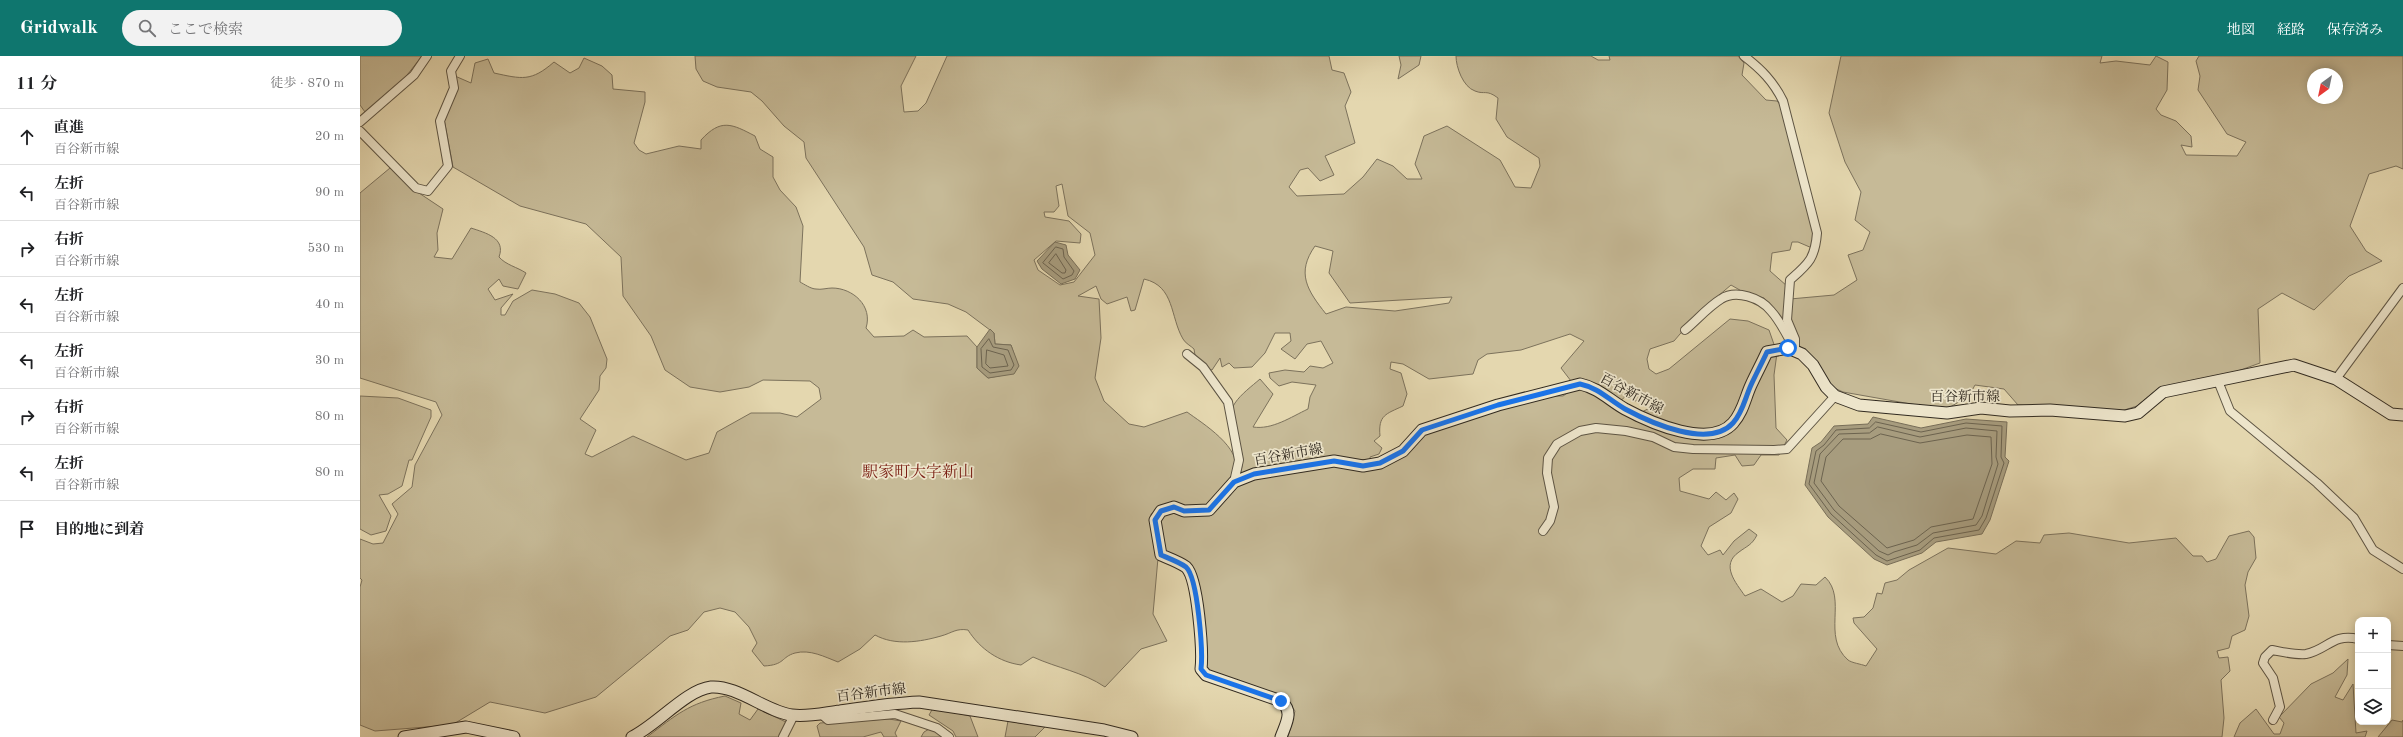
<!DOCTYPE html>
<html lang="ja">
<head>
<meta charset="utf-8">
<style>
  :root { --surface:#fff; --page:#f2f2f2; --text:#202124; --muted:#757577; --line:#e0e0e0; --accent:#0f766e }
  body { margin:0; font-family:"Old Standard TT","Noto Serif JP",serif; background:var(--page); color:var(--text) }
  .controls { position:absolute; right:12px; bottom:12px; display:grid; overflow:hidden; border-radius:8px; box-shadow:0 2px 10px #0003 }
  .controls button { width:36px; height:36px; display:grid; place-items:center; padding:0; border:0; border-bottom:1px solid var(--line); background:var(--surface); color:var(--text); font:20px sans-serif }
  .compass { position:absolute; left:1947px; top:12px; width:36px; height:36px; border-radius:50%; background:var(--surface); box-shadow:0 2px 10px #0003; rotate:213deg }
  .stop { position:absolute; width:12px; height:12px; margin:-9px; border:3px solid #1a73e8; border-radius:50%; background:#fff }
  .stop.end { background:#1a73e8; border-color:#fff; box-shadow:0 1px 4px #0008 }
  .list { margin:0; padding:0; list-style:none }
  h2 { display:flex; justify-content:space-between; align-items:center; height:52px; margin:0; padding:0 16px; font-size:17px }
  h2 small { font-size:13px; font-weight:400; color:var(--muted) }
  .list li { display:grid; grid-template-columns:26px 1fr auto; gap:12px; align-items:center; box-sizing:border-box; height:56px; padding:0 16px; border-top:1px solid var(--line) }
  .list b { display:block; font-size:15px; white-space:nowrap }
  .list p { margin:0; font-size:13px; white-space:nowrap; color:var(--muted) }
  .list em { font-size:13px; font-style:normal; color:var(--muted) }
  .icon { flex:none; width:22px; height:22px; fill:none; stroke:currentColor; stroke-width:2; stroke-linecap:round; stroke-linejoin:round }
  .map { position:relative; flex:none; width:2043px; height:681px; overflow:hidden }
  header { display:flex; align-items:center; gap:24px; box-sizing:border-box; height:56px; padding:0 20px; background:var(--accent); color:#fff }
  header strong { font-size:19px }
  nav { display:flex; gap:22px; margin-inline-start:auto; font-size:14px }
  .search { width:280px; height:36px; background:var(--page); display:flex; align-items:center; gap:10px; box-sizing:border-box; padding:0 14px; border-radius:22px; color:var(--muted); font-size:15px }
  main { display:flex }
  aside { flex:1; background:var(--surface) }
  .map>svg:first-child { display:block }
</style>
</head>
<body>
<header>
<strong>Gridwalk</strong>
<div class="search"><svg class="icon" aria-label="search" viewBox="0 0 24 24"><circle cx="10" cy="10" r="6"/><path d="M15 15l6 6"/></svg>ここで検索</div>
<nav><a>地図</a><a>経路</a><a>保存済み</a></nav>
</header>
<main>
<aside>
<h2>11 分<small>徒歩 · 870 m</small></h2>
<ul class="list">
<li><svg class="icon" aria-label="ahead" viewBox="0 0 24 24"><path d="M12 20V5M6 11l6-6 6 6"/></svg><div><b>直進</b><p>百谷新市線</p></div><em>20 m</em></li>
<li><svg class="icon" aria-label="left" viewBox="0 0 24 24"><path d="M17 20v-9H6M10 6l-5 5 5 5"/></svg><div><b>左折</b><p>百谷新市線</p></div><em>90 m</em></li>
<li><svg class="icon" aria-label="right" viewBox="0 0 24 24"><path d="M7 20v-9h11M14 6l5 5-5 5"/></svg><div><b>右折</b><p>百谷新市線</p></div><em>530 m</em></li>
<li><svg class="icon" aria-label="left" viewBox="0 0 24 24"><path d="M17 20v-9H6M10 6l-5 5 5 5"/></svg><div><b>左折</b><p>百谷新市線</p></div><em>40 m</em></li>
<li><svg class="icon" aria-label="left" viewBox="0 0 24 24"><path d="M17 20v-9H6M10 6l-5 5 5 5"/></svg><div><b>左折</b><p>百谷新市線</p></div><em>30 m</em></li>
<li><svg class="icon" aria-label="right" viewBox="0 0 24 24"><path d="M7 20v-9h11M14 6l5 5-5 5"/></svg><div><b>右折</b><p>百谷新市線</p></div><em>80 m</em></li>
<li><svg class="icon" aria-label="left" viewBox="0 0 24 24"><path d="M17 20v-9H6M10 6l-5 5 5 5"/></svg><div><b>左折</b><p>百谷新市線</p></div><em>80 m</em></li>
<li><svg class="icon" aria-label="arrive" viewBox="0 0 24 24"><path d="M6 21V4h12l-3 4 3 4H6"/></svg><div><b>目的地に到着</b></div></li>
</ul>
</aside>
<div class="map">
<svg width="2043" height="681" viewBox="0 0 2043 681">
  <rect width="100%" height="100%" fill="#e4d7af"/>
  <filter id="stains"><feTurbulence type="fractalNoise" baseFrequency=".005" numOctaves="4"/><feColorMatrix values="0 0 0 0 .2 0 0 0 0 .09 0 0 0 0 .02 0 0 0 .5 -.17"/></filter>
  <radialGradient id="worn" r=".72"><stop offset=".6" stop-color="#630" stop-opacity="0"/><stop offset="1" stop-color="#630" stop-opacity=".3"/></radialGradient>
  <g fill="#c6ba97" stroke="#7c725c" fill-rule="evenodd">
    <polygon points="0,0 62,0 44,23 5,56 0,49"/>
    <path d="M335 0H556L541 30 544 56 558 55 566 47 587 0H969L972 14 984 17 991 36 985 50 995 87 965 100 974 119 960 125 948 112 940 114 929 131 937 140 984 138 1003 121 1017 103 1033 110 1047 123H1062L1055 108 1064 80 1087 70 1140 104 1155 131 1171 132 1180 110 1179 102 1147 81 1136 63 1138 42C1126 33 1125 39 1115 35 1103 31 1096 11 1096 0H1231L1238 4H1250L1249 0H1378L1384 7 1382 19 1406 44 1417 45 1424 53 1454 179 1452 192 1438 186H1432L1430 194 1412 197 1410 215 1427 230 1425 264 1432 282 1404 242 1385 237 1371 229 1338 257 1314 285 1290 293 1287 303 1289 313 1296 318 1309 313 1370 263 1388 265 1409 274 1417 297 1414 319 1416 372 1427 384 1419 399H1401L1394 409 1382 410 1375 399 1356 402 1355 413H1333L1319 422 1320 435 1349 443 1356 436 1366 444 1374 437 1378 443 1371 457 1349 471 1341 490 1348 499 1360 494 1363 499 1374 485 1389 473 1397 479C1392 489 1387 490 1379 496 1360 509 1376 527 1385 540L1401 533 1422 546 1433 540 1441 528 1456 529 1465 521C1488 543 1461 580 1488 604 1492 607 1501 608 1506 610L1517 593 1494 567 1493 562 1504 561 1513 552 1517 537 1522 538 1525 527 1537 524 1549 514 1588 492 1636 498 1656 485 1680 487 1684 479 1709 477 1769 487 1816 482 1833 500H1842L1847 506 1856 503 1869 480 1889 475 1894 481 1896 502 1888 516 1885 529 1889 560 1885 574 1872 580 1869 592 1857 595 1859 602 1868 601 1870 615 1861 624 1864 662 1862 681H928L935 655 926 642 843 612 846 579 834 523 827 508 802 496 797 466 805 457 851 459 879 429 891 422 952 408H971L998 414 1016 413 1047 395 1062 376 1114 358 1118 361 1134 352 1189 340H1203L1216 331 1232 335 1275 365H1287L1282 356 1295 349 1291 341 1275 345 1266 340 1259 346 1235 328 1211 325 1201 312 1224 285 1210 278 1161 294 1127 298 1118 304 1113 318 1069 323 1043 308 1031 306 1030 313 1041 317 1047 338 1043 350C1026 358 1018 359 1020 380L1014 385 1022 392 1019 398 1010 401 1011 407 953 403 894 417 878 424C882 415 884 404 881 394 876 377 863 365 875 347 881 338 892 330 900 323L913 338 893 371C912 374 931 361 948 353L950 341 956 329 932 326 919 330 910 322 909 317 925 314 944 316 950 310 963 312 973 307 961 285 947 288 935 303 921 293 931 285 930 277H915L905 297 892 311 874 312 869 307 862 311 860 302 852 314 837 311 834 293C831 290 825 287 823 283 810 261 815 230 784 223L775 254 771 255 767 241 747 248 741 243 736 230 718 240 739 243 741 282 735 322 744 345 769 368 784 371 827 356C842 367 883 392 875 416 871 428 857 440 849 450H807L791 458 798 502 793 558 807 585 781 593 745 631C723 616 697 612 673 601L661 609C639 606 620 593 608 574 596 572 592 577 581 580 560 586 535 590 515 579L500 593 478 606C465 601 450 593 435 597 421 601 425 609 404 610L392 595 397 587 389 571 375 556 360 552 344 556 328 574 310 580 236 641 185 657 130 646 92 669 15 675 0 669V531L2 524 0 522V483L13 488 23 487 38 458 32 448 52 431 55 409 82 359 76 346 0 322V137L30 112 50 131 83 153 77 177 78 194 74 201 92 203 111 172C126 177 146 182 139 201 146 209 157 211 166 217L158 233 143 230 139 223 128 233 135 244 153 238 141 252V259H145L153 245 172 234 195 238 219 247 230 261 247 303 246 312 240 320 239 334 220 363 236 374 225 398 232 401 273 380 326 404 349 397 357 376 391 357H420L437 361 461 343 459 332 450 325 403 324 389 331 360 336 330 331 305 314 291 280 263 240 261 201 226 168 160 150 93 111 84 63 97 34 95 20 111 27 115 7 128 3 134 17C162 23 171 26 194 6L210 17 219 12 224 2 242 10 252 19 253 33 285 36V46L274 87 279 94 286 98 319 90 341 93V84C361 62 372 68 395 80L400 93 413 101V121L420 134 436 151 443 170 440 226C444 228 451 233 456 233 461 234 467 232 472 232 493 232 513 250 506 272L514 281 544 280 553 274 564 281 607 280 617 291V312L628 322 654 317 658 310 651 289 635 288 634 277 606 256 588 248 553 243 533 226 512 219 504 191 446 102 444 86 424 70 402 45 391 36 357 31 343 25 336 13ZM702 128 708 160 730 177 735 199 714 226 700 229 678 214 674 204 696 185 720 187 721 178 709 165 685 161 684 156H694L699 150 696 130ZM955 190 973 195 969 217 990 247 1092 241 1089 247 1035 255 986 251 966 258C947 234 936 217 955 190Z"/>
    <polygon points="1039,0 1061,0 1059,9 1038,23 1041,9"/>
    <path d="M1481 0H1742L1740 7 1756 5 1790 9 1796 0 1808 6 1807 34 1796 53 1801 59 1816 65 1831 80 1832 91 1821 89 1826 99 1877 100 1886 86 1867 78 1838 34 1840 20 1836 5 1839 0H2043V113L2036 110 2009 118 1990 170 2006 195 2022 205 1989 220 1954 254 1922 237 1898 253 1900 307 1853 324 1799 332 1777 350 1758 356 1658 349 1644 333 1615 329 1609 340 1585 354 1483 336 1468 329 1453 305 1439 289 1430 267V243L1474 239 1497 224 1488 199 1503 194 1510 176 1495 164 1501 136 1485 106 1469 57ZM1953 18H1977V42H1953Z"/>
    <polygon points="0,340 38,342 71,354 71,361 52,404 49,404 42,430 28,438 19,439 31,460 26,475 11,479 0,473"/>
    <polygon points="1988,603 1987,619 1975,641 1983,644 1993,628 1996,677 2007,675 2005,681 1874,681 1880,667 1896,653 1914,678 1920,678 1924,667 1919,661 1951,628 1973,617"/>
    <path d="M365 640 381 647 379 658 390 664 398 653 426 666 419 681H287C316 659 329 647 365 640Z"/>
    <polygon points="573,652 610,660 618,681 596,681 593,675 569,659"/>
    <polygon points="529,663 541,665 535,677 537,681 524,681 521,676 503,681 460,681 457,670 460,667"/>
    <polygon points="2032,664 2042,666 2043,664 2043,681 2018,681"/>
    <polygon points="648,665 685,671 675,681 645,681"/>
    <polygon points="571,672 585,681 561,681 564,676"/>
  </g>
  <g fill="#a79c7e" stroke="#786e58">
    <polygon points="695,186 706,189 708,199 720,214 715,223 701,228 682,213 677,205"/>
    <polygon points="630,273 634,277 635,288 651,289 659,310 654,318 628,322 617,312 617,291"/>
    <polygon points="1513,361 1561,372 1606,363 1647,366 1645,401 1649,405 1630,464 1622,478 1576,486 1562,497 1527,509 1514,503 1468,461 1445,429 1452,392 1461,386 1474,370 1508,368"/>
  </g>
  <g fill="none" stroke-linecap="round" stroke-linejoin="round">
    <g stroke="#6c634f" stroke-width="1">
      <polygon points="696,191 703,193 704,201 714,215 712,219 703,223 683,207"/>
      <polygon points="696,198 706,214 705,217 702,217 689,207"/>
      <polygon points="629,283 633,291 648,294 654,309 651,314 630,317 622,311 621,293"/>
      <polygon points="627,294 644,299 648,310 630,312 626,308"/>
      <polygon points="1516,366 1561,376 1606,367 1642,370 1641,401 1644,407 1626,462 1619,474 1574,482 1560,494 1527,505 1516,499 1471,458 1449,428 1456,395 1464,389 1476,374 1509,372"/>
      <polygon points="1518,371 1560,381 1606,372 1637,375 1636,401 1638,408 1622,460 1616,469 1573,477 1557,489 1534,496 1528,499 1519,495 1474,454 1454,427 1460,398 1479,378 1509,377"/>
      <polygon points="1521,378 1560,387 1607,379 1631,381 1632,408 1613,463 1571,471 1554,484 1527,492 1479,450 1461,425 1466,401 1483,383 1510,383"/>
    </g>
    <g stroke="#5e5544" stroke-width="10">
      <g id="street">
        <path d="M1384 0C1401 13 1413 25 1423 45L1457 177C1455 203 1448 208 1430 224L1427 264 1435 283V295"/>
        <polyline points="0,66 54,19 67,0"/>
        <polyline points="0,75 56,132 68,135 88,110 80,65 94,32 91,15 100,0"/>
        <path d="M1325 274C1337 264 1348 251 1361 243 1376 233 1401 242 1411 255 1421 266 1427 280 1434 292"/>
        <polyline points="827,298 843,311 868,346 879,404 874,426"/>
        <polyline points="1976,323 2043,232"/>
        <polyline points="1858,325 1870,355 1957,427 1994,462 2013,494 2043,513"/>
        <polyline points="1183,475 1190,465 1194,451 1187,417 1188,402 1197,388 1220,375 1236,372 1266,375 1293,381 1314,391 1333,393 1414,394 1427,393 1475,340"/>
        <polyline points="2028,589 2043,590"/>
        <polyline points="461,658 468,664 535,658 577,672 589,681"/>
        <path d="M1913 664 1920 651 1913 622 1903 607 1905 601 1912 594C1923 596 1935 599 1946 598 1967 594 1973 577 1998 583"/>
        <polyline points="423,681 434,659"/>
      </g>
    </g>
    <g stroke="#312a20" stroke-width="13">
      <g id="secondary">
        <polyline points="44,681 106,671 154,681"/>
        <path d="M272 681C297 669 326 634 351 631 377 629 407 656 432 659 448 661 464 657 480 655 507 651 533 647 559 646L744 674 772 681"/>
        <path d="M921 681C926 667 934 656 921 645L846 619 841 613C843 596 838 522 826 511 819 506 808 502 801 499L795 464 801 455 814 451 824 455 849 454 874 426 894 418 974 405 1003 410 1020 407 1043 395 1062 374 1138 349 1220 328C1239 332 1249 344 1265 353 1291 367 1350 393 1373 367 1383 356 1385 342 1391 329 1396 318 1402 307 1407 296L1428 292 1442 298 1453 309 1466 331 1475 340 1499 349 1587 357 1621 352 1650 355 1690 354 1765 360 1778 357 1803 336 1934 309 1976 323 2031 358 2043 359"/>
      </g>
    </g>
    <use href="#street" stroke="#ede5cb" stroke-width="8"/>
    <use href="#secondary" stroke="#ede5cb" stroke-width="11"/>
  </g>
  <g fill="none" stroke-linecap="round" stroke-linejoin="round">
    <path stroke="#1a73e8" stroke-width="5" d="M921 645 846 619 841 613C843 596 838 522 826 511 819 506 808 502 801 499L795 464 801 455 814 451 824 455 849 454 874 426 894 418 974 405 1003 410 1020 407 1043 395 1062 374 1138 349 1220 328C1239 332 1249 344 1265 353 1291 367 1349 393 1373 367 1383 356 1385 342 1391 329 1396 318 1402 307 1407 296L1428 292"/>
  </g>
  <g text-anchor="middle" stroke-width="3.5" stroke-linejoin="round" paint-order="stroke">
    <g font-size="14" fill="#312a20" stroke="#ede5cb">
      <text transform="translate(1272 337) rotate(29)" y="5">百谷新市線</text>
      <text x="1605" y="345">百谷新市線</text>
      <text transform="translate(928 398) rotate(-10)" y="5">百谷新市線</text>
      <text transform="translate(511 636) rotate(-7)" y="5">百谷新市線</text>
    </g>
    <g font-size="16" fill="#7a1f14" stroke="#ede5cb">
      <text x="558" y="421">駅家町大字新山</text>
    </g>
  </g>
  <rect width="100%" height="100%" filter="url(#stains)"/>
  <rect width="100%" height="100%" fill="url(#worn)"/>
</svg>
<div class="controls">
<button>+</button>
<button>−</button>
<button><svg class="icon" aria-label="layers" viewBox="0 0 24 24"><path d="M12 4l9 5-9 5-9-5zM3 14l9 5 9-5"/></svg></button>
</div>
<svg class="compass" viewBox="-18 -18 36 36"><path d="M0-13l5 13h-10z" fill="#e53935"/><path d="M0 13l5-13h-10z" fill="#757577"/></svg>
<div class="stop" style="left:1428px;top:292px"></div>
<div class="stop end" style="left:921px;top:645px"></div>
</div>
</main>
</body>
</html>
